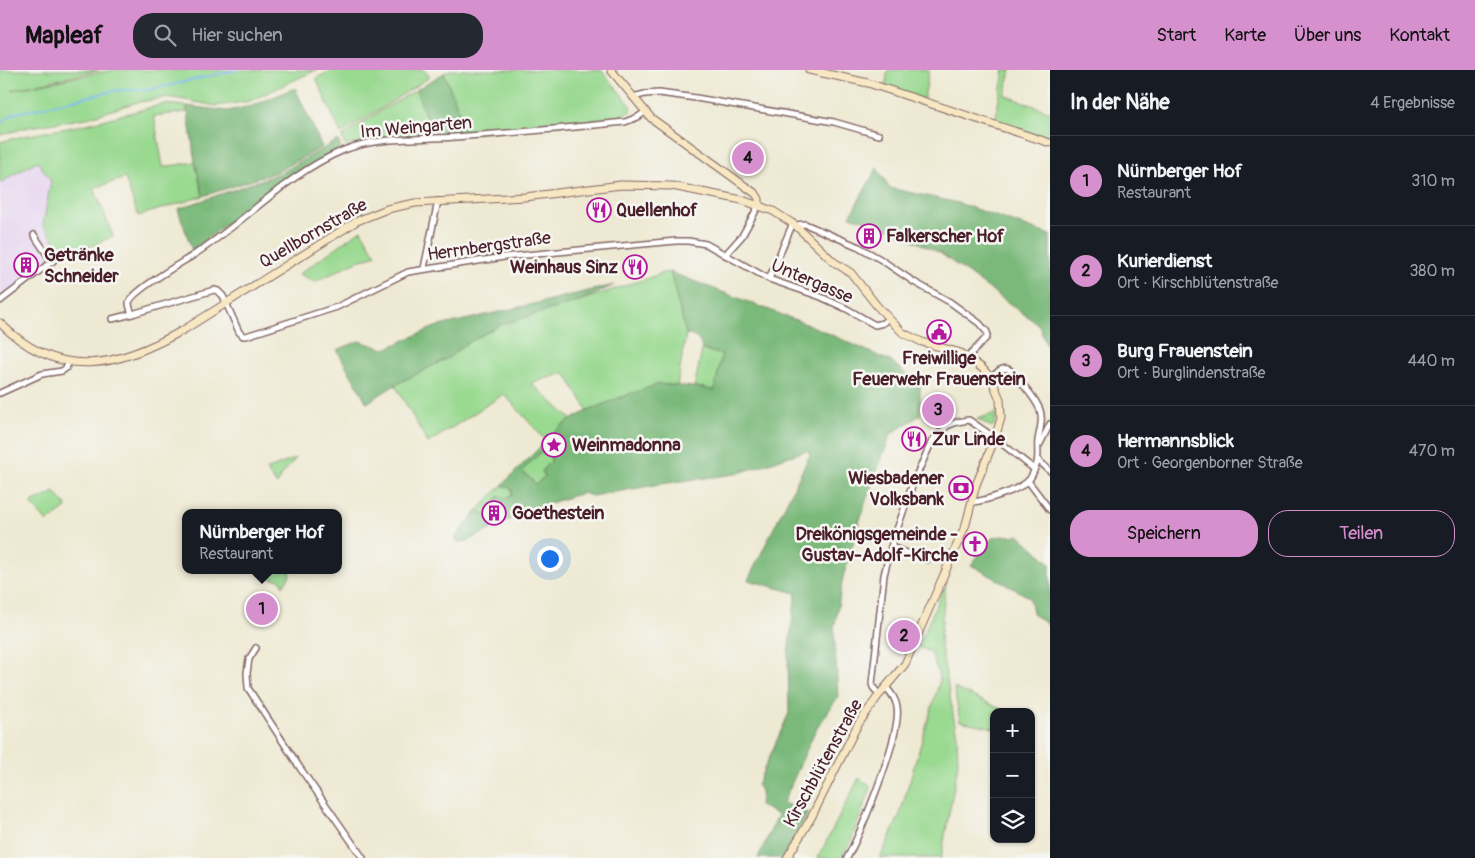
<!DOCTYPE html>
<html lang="de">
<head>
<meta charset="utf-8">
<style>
  :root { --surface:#171b24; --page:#242831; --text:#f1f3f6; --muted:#9ea1a6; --line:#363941; --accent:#d690ce }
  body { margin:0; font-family:Pangolin,sans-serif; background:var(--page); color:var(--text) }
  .controls { position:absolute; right:15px; bottom:15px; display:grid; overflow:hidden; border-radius:10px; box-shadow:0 1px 4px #0004 }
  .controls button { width:45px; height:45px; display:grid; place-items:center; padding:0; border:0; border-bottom:1px solid var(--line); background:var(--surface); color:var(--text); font:25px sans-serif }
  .you { position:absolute; left:549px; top:488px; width:18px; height:18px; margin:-12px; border:4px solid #fff; border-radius:50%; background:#1a73e8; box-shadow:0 0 0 8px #1a73e833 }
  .badge { display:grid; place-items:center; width:32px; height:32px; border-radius:50%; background:var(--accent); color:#111; font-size:16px; font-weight:700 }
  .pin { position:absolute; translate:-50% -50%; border:2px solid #fff; box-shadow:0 1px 5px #0006 }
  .popup { position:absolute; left:182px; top:439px; width:160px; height:65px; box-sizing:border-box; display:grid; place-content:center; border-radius:10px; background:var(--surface); filter:drop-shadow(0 1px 4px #0005); font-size:16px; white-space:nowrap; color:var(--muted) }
  .popup b { font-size:19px; color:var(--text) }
  .popup::after { content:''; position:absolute; left:50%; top:100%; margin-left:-10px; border:10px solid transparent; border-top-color:var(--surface) }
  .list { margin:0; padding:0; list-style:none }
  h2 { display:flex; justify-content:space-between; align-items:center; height:65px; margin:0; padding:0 20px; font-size:21px }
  h2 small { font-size:16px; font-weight:400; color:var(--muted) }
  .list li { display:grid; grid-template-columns:32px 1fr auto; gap:15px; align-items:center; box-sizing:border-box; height:90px; padding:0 20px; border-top:1px solid var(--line) }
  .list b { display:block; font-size:19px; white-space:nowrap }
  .list p { margin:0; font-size:16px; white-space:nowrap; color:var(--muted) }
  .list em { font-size:16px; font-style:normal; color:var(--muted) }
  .actions { display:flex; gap:10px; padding:15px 20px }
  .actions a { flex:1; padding:11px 0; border:1px solid var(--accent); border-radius:20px; text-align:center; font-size:18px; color:var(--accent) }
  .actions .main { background:var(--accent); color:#111 }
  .icon { flex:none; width:28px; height:28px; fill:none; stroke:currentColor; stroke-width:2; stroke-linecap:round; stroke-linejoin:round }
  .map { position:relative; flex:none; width:1050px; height:788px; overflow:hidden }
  header { display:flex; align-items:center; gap:30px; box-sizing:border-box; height:70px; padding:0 25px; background:var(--accent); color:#111 }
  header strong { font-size:24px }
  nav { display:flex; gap:28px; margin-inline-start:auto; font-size:18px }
  .search { width:350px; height:45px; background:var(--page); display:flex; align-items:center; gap:12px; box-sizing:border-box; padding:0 18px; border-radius:20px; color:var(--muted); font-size:19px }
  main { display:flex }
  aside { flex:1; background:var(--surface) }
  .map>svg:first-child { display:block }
</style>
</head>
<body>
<header>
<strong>Mapleaf</strong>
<div class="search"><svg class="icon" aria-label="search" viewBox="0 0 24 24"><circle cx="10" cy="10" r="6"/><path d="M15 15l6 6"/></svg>Hier suchen</div>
<nav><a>Start</a><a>Karte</a><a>Über uns</a><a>Kontakt</a></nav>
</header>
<main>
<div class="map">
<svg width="1050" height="788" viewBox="0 0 1050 788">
  <rect width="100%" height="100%" fill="#f6f6f2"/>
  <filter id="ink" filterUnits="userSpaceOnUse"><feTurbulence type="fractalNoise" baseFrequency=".02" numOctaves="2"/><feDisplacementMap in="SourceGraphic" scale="10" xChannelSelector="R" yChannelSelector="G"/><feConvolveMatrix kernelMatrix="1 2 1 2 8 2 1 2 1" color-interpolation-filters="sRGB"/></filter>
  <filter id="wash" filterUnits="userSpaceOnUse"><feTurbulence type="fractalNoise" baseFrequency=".0096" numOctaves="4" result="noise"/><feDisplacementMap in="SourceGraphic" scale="20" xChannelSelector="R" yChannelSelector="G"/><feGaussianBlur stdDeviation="1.12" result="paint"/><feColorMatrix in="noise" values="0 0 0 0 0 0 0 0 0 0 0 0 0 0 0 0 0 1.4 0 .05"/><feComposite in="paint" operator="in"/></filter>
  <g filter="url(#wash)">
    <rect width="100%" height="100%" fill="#eee9d2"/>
    <polygon fill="#e6d3f0" points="37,91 51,111 43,155 62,181 0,229 0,113"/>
    <g fill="#99d990" stroke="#727c5e">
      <polygon points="0,0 100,0 12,20 112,0 316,0 250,31 216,36 169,27 134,33 87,48 29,57 0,65"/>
      <polygon points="333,0 424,0 430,7 341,64 316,8"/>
      <polygon points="450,0 601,0 632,37 631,41 622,45 581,53 468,64 444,3"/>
      <polygon points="888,0 929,0 924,29 885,17"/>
      <polygon points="1004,0 1011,0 1005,25 1050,42 1050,70 995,52"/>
      <polygon points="416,20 433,66 379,69 345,76 342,67 380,41"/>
      <polygon points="164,34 187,36 187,42 154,46 163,97 195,92 203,126 138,146 125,108 94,118 113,166 72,185 67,179 62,181 43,155 51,111 37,91 0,113 0,72 24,66 83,55"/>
      <polygon points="361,160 376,185 355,192 315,212 299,204"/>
      <polygon points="670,202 686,264 677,316 659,314 609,332 588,341 565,303 531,313 572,350 561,356 547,372 504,324 428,373 395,315 448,288 464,275 500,255 582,230 663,203"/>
      <polygon points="702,280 722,284 714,321 704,318 694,318"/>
      <polygon points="996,343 995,354 992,357 977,349"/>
      <polygon points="546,377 551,382 551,393 542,402 545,406 536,414 522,401"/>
      <polygon points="296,388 282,405 277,415 266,400"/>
      <polygon points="502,415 512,419 512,425 508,428 499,426 494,433 499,435 500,444 496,448 490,448 478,440"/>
      <polygon points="55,422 67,437 47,452 31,433"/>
      <polygon points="267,500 291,500 289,507 283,516 281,510 267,508"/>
      <polygon points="946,512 940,571 957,666 958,694 941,788 880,788 899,747 940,610 931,582 918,577"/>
      <polygon points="954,618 1008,642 994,642 994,658 960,651"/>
      <polygon points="859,708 871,717 851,771 841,788 818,788"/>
    </g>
    <g fill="#7ab97a" stroke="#626c52" fill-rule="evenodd">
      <polygon points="444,3 468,64 433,66 416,20"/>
      <polygon points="295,18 322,77 277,102 203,126 195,92 187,36 227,41 252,36"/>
      <polygon points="338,70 341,78 279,114 192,180 178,139 281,103"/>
      <polygon points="877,98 890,118 958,133 1050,165 1050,285 1039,255 940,183 883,156 850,146"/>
      <path d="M670 202 814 257 892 292 920 316V345L891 364 865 433 843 507 834 559 838 627 815 661 783 733 808 743 782 788H758L778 745 759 735C762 727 763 721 757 715L789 643 788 584 796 523 748 510 810 385 808 380 736 404 667 413 592 426 582 423 532 439 467 471 461 472 457 471 455 468 478 440 490 448H496L500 444 496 438 499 435 495 436 494 433 499 426 508 428 512 425V419L502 415 561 356 579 345 609 332 629 324 659 314 704 318 714 321 722 284 702 280C700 269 697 267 686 264ZM545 378 551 382V393L547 394 542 402 545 406 536 414 522 401Z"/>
      <polygon points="614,215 582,230 500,255 464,275 448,288 395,315 367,333 337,280 359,271 385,279 435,257"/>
      <polygon points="1019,465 1050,493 1050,556 1034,545 1029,527 971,495 993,467"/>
    </g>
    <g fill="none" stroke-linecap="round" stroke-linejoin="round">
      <polyline stroke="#78baed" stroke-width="2" points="0,54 13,44 73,30 118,20 149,20 237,0"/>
    </g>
  </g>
  <g filter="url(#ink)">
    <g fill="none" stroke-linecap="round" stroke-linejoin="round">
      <g stroke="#836665" stroke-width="8">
        <g id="minor">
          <polyline points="633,27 645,24 659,23 696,28 834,52 879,65"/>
          <path d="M645 42 638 47 625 52C569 58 512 63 455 67 418 70 379 66 344 80 286 104 244 153 192 186 181 193 131 222 129 233 129 236 131 241 132 244L214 220 218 221 223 226 239 262 243 266H246L337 237 408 202 504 187 676 171H688L706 174 769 209 821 227 847 239 875 255 883 253 888 248"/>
          <polyline points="795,155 805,154 859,177 880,189 914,212 950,232 979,253 987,262 987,267 968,287"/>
          <polyline points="34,165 52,192"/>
          <polyline points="725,185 742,166 759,135"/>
          <polyline points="424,198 438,131"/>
          <polyline points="769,209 793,153"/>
          <polyline points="0,231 59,186"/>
          <polyline points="112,249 132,244"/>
          <polyline points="0,323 42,304 62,301 66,298 69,292"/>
          <polyline points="1040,374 1050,354"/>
          <polyline points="1038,390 1050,401"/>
          <polyline points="1028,411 1050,440"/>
          <path d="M972 432C985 431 1020 420 1029 410 1033 405 1035 398 1037 393 1039 385 1037 377 1038 370 1040 359 1043 350 1040 340 1034 325 1020 312 1010 300 1002 295 997 303 991 308"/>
          <polyline points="891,477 927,490"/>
          <polyline points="256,578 249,589 247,603 248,618 300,698 363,788"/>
          <polyline points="879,625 873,617 872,614 884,505 891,477 913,413 932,371 947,356 957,352 969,350 995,368 1034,399"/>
          <path d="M847 788C861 762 902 664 897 637 896 629 891 623 886 617"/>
        </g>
      </g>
      <g stroke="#836665" stroke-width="9">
        <g id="secondary">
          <polyline points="611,0 651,48 756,124 759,129 759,135"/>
          <polyline points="809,0 868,13 1050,73"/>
          <path d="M0 253C60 313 119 297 185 259L357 151 387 139 415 133 525 127 621 115 672 116 742 130 773 141 795 155 834 192 851 203 877 236 903 263 922 272 961 283 982 298 991 308 1000 329 1001 348 995 368 976 415 966 454 905 594 879 625 857 656 811 748 787 788"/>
        </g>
      </g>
      <use href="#minor" stroke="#fff" stroke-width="5"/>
      <use href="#secondary" stroke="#f7e8c3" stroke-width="7"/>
    </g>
  </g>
  <defs>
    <g id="restaurant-ring" transform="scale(1.25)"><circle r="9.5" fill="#f6f6f2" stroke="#b5179e" stroke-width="1.5"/><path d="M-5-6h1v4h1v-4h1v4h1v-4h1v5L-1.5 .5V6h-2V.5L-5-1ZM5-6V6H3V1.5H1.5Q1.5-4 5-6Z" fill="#b5179e"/></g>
    <g id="building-ring" transform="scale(1.25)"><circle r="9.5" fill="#f6f6f2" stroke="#b5179e" stroke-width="1.5"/><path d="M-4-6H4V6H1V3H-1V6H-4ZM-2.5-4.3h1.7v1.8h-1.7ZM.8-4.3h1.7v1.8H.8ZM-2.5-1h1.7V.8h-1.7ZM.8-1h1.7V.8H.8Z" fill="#b5179e"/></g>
    <g id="civic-ring" transform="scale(1.25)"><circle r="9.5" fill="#f6f6f2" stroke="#b5179e" stroke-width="1.5"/><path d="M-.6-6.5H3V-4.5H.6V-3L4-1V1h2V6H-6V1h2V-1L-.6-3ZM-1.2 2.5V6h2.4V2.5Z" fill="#b5179e"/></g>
    <g id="sight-ring" transform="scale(1.25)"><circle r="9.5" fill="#f6f6f2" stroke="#b5179e" stroke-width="1.5"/><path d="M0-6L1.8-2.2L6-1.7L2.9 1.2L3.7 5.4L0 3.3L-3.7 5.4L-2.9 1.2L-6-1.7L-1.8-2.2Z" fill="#b5179e"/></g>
    <g id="bank-ring" transform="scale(1.25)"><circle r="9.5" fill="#f6f6f2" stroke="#b5179e" stroke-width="1.5"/><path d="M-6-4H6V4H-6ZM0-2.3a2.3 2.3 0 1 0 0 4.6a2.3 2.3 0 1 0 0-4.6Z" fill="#b5179e"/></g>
    <g id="church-ring" transform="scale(1.25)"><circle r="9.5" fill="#f6f6f2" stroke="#b5179e" stroke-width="1.5"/><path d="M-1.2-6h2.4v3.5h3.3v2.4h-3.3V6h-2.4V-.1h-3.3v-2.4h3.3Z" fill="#b5179e"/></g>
  </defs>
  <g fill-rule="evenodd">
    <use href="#restaurant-ring" x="599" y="140"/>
    <use href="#building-ring" x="869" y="166"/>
    <use href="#building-ring" x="26" y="195"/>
    <use href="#restaurant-ring" x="635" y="197"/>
    <use href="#civic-ring" x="939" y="262"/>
    <use href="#restaurant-ring" x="914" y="369"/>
    <use href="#sight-ring" x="554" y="375"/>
    <use href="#bank-ring" x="961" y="418"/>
    <use href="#building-ring" x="494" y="443"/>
    <use href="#church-ring" x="975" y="474"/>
  </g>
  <g text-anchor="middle" stroke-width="5" stroke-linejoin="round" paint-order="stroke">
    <g font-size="18" fill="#4a1f2b" stroke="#f6f6f2">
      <text transform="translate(416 57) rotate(-5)" y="6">Im Weingarten</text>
      <text transform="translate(313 163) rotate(-30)" y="6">Quellbornstraße</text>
      <text transform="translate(489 176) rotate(-8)" y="6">Herrnbergstraße</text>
      <text transform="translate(812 211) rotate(23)" y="6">Untergasse</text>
      <text transform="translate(823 693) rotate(-61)" y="6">Kirschblütenstraße</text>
    </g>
    <g font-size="18" font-weight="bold" fill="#4a1f2b" stroke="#f6f6f2" text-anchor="start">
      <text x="616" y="146">Quellenhof</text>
      <text x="886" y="172">Falkerscher Hof</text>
      <text x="44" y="191">Getränke<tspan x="44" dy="21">Schneider</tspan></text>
      <text x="618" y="203" text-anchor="end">Weinhaus Sinz</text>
      <text x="939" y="294" text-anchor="middle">Freiwillige<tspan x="939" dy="21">Feuerwehr Frauenstein</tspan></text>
      <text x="932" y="375">Zur Linde</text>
      <text x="572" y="381">Weinmadonna</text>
      <text x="944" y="414" text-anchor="end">Wiesbadener<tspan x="944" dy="21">Volksbank</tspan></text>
      <text x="512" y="449">Goethestein</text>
      <text x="958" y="470" text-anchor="end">Dreikönigsgemeinde -<tspan x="958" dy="21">Gustav-Adolf-Kirche</tspan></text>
    </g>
  </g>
</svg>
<div class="controls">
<button>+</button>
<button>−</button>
<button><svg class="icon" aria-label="layers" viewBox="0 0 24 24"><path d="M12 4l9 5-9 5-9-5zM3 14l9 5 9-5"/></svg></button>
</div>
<div class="you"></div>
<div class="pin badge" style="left:262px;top:539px">1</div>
<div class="popup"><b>Nürnberger Hof</b>Restaurant</div>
<div class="pin badge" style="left:904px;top:566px">2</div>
<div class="pin badge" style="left:938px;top:340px">3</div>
<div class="pin badge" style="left:748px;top:88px">4</div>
</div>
<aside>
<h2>In der Nähe<small>4 Ergebnisse</small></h2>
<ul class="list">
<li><span class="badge">1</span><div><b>Nürnberger Hof</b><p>Restaurant</p></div><em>310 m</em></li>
<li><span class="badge">2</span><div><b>Kurierdienst</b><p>Ort · Kirschblütenstraße</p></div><em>380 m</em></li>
<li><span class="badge">3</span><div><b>Burg Frauenstein</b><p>Ort · Burglindenstraße</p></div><em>440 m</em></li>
<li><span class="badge">4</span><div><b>Hermannsblick</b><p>Ort · Georgenborner Straße</p></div><em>470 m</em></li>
</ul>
<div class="actions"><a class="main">Speichern</a><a>Teilen</a></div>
</aside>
</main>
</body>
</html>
